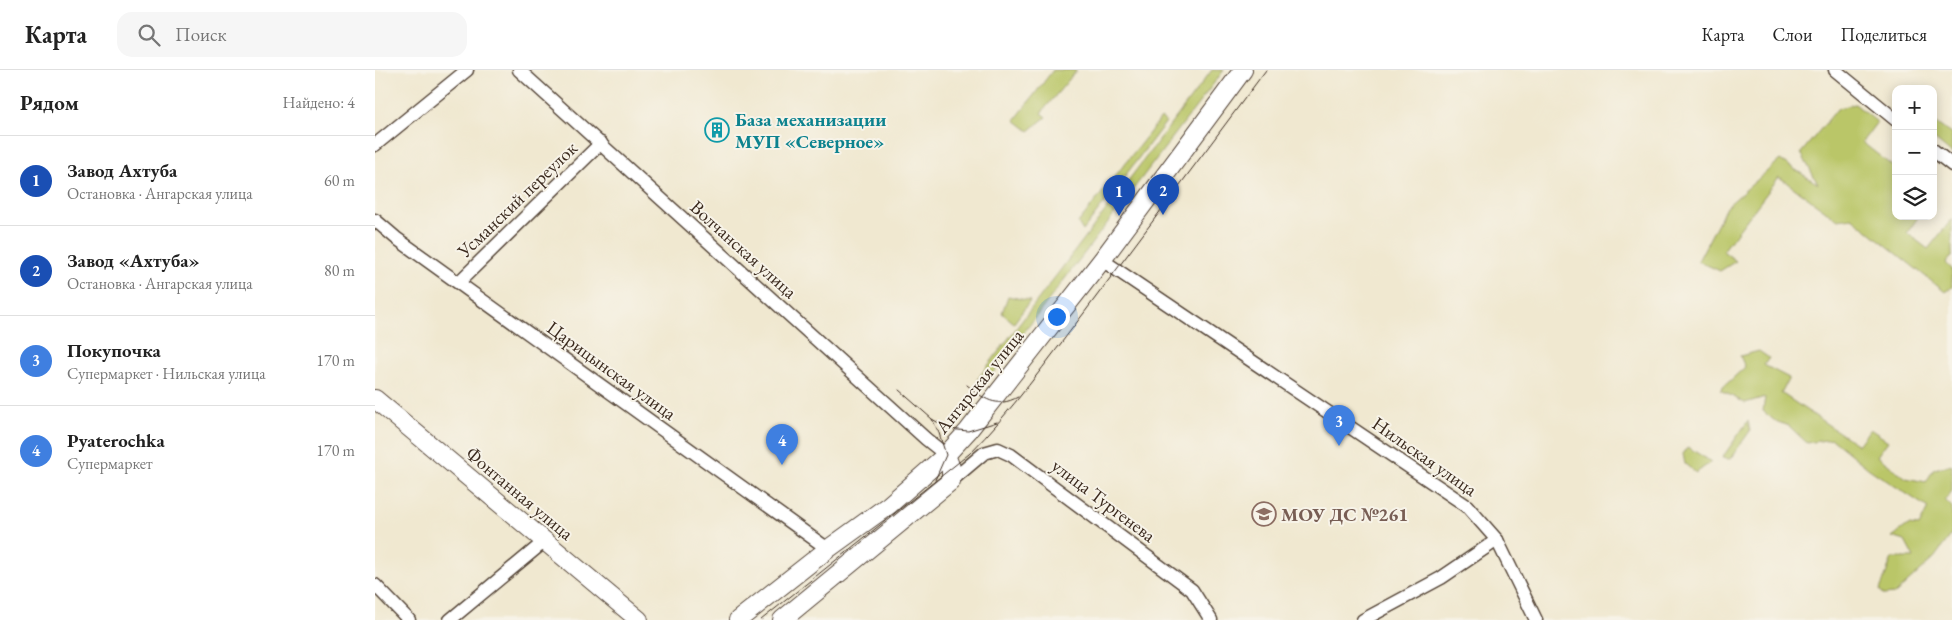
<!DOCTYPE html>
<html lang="ru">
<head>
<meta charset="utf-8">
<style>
  :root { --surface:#fff; --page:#f6f6f6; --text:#222; --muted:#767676; --line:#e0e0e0; --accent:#1a73e8 }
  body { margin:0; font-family:"EB Garamond",serif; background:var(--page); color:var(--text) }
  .controls { position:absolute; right:15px; top:15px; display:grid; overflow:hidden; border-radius:10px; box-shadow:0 2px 12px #0003 }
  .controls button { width:45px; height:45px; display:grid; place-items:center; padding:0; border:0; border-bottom:1px solid var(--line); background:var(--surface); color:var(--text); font:25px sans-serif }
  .you { position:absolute; left:681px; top:246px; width:18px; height:18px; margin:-12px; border:4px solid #fff; border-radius:50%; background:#1a73e8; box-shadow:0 0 0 8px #1a73e833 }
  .badge { display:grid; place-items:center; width:32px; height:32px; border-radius:50%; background:var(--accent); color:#fff; font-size:16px; font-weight:700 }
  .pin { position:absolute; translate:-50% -41px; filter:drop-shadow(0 1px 2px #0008) }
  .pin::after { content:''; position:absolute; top:26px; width:18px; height:15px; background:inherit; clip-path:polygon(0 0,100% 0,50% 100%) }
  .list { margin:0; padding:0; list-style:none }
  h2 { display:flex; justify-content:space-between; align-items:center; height:65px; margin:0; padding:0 20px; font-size:21px }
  h2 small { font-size:16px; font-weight:400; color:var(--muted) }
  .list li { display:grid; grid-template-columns:32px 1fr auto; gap:15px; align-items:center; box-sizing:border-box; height:90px; padding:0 20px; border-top:1px solid var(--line) }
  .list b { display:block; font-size:19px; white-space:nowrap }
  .list p { margin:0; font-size:16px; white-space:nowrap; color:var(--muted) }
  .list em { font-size:16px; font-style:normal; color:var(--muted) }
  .icon { flex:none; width:28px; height:28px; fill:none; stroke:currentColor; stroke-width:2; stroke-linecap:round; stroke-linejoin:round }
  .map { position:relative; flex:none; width:1577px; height:550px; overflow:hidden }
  header { display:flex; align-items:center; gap:30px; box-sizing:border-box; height:70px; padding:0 25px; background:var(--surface); border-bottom:1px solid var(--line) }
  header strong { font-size:24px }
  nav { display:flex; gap:28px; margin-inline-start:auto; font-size:18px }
  .search { width:350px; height:45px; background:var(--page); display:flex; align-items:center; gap:12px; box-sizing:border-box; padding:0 18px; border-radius:15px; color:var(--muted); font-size:19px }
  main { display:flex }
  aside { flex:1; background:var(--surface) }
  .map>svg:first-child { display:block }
</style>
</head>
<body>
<header>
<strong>Карта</strong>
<div class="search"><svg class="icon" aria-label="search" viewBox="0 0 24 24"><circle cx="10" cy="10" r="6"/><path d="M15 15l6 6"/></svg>Поиск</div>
<nav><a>Карта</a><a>Слои</a><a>Поделиться</a></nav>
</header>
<main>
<aside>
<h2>Рядом<small>Найдено: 4</small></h2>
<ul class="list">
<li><span class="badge" style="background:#1a4fb4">1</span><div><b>Завод Ахтуба</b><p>Остановка · Ангарская улица</p></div><em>60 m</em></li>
<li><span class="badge" style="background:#1a4fb4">2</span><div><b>Завод «Ахтуба»</b><p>Остановка · Ангарская улица</p></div><em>80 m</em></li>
<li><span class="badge" style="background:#3f7fe0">3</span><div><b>Покупочка</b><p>Супермаркет · Нильская улица</p></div><em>170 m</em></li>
<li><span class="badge" style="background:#3f7fe0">4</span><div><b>Pyaterochka</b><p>Супермаркет</p></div><em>170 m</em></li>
</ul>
</aside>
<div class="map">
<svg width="1577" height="550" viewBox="0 0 1577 550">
  <rect width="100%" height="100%" fill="#f7f3e8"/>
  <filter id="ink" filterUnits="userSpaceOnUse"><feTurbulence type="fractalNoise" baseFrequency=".02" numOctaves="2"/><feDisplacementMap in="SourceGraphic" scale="10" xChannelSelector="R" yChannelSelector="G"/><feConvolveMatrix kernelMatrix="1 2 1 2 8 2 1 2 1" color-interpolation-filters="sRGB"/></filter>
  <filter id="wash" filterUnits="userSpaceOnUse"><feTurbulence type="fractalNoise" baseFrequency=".0096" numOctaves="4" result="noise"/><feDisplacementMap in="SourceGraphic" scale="20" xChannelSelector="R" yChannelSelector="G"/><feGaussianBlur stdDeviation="1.12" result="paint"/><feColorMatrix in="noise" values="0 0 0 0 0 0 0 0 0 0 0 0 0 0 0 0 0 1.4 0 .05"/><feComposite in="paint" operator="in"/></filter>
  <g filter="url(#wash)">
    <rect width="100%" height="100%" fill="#f0e8d0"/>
    <g fill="#bac668" stroke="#7a7843">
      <polygon points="678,0 702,0 666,43 671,47 654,61 640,50"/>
      <polygon points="837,0 849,0 615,307 602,310"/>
      <polygon points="1480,34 1502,52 1487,72 1521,99 1521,146 1544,146 1532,163 1553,179 1577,149 1577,186 1571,193 1577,199 1577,217 1570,222 1477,148 1463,150 1404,107 1348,181 1361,191 1345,201 1323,191 1351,137 1405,90 1443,114 1426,83 1463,38"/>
      <polygon points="786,48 791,52 708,161 703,153"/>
      <polygon points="1558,51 1577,65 1577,84 1558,68"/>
      <polygon points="633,226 655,231 639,253 627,243"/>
      <polygon points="1384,281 1394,288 1389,295 1414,308 1406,323 1483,375 1495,359 1513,371 1502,386 1531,408 1551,412 1559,399 1577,395 1577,421 1570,430 1577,437 1577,464 1559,488 1520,524 1509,525 1505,520 1517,488 1539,488 1530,471 1517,467 1533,455 1544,456 1553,438 1494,399 1457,369 1432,373 1414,356 1400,351 1388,341 1390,327 1370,333 1345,320 1370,297 1365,286"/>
      <polygon points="1373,351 1375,361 1355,389 1347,388"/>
      <polygon points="1313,377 1336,392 1321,403 1310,394 1308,384"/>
    </g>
  </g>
  <g filter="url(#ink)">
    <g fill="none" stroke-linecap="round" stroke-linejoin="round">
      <g stroke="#564639" stroke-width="15">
        <g id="minor">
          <polyline points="144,0 551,369 571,385"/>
          <polyline points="1460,0 1521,50"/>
          <polyline points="0,75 92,0"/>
          <polyline points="1558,80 1577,95"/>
          <polyline points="0,150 21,168 453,479"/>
          <polyline points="727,190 1092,436 1122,470 1161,550"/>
          <polyline points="84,212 226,73"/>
          <polyline points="576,411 609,383 623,379 636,385 817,520 836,550"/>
          <polyline points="0,515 34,550"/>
          <polyline points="75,550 170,471"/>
          <polyline points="988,550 1066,508 1122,470"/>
        </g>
      </g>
      <g stroke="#564639" stroke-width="20">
        <g id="secondary">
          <polyline points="0,329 264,550"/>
          <polyline points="363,550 453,479 514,435 571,385 593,361 727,190 868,0"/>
          <polyline points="407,550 576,411 576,398 571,385"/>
        </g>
      </g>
      <use href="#minor" stroke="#fff" stroke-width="12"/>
      <use href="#secondary" stroke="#fff" stroke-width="18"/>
      <g stroke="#3b2a1e" stroke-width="1">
        <path d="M592 315C609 329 621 339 643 327"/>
        <polyline points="524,320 557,349 564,363 571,385 560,410"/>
        <polyline points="557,349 574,359 593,361 622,352"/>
        <path d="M386 550 594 384C637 341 672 291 709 243 770 162 830 81 891 0"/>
      </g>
    </g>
  </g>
  <defs>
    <g id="building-ring" transform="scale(1.25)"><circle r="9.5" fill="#f7f3e8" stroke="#0f9aa8" stroke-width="1.5"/><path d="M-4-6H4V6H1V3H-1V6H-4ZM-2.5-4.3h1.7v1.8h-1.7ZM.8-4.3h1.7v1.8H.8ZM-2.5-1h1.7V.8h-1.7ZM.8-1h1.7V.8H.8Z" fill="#0f9aa8"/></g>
    <g id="school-ring" transform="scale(1.25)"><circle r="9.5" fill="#f7f3e8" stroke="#8d6e63" stroke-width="1.5"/><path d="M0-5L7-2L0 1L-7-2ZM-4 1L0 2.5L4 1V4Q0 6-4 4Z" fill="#8d6e63"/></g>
  </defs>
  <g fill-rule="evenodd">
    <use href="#building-ring" x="342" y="60"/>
    <use href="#school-ring" x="889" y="444"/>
  </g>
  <g text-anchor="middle" stroke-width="4" stroke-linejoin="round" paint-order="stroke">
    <g font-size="19" font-weight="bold" fill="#0d838f" stroke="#f7f3e8" text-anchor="start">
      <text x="360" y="56">База механизации<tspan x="360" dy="22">МУП «Северное»</tspan></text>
    </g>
    <g font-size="19" fill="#3b2a1e" stroke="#f7f3e8">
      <text transform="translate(142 129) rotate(-44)" y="7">Усманский переулок</text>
      <text transform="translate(369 179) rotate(42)" y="7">Волчанская улица</text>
      <text transform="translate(237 300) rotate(36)" y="7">Царицынская улица</text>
      <text transform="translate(604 311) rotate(-51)" y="7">Ангарская улица</text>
      <text transform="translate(1050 386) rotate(35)" y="7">Нильская улица</text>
      <text transform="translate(145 423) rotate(40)" y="7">Фонтанная улица</text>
      <text transform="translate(729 430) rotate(37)" y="7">улица Тургенева</text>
    </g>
    <g font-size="19" font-weight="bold" fill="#785e54" stroke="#f7f3e8" text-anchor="start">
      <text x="906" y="451">МОУ ДС №261</text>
    </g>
  </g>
</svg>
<div class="controls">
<button>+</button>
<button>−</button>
<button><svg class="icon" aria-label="layers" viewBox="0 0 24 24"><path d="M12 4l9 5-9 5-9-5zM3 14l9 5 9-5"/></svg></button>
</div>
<div class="you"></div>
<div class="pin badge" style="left:744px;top:146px;background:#1a4fb4">1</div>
<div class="pin badge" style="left:788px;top:145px;background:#1a4fb4">2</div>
<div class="pin badge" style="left:964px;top:376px;background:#3f7fe0">3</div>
<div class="pin badge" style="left:407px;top:395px;background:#3f7fe0">4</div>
</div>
</main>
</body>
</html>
